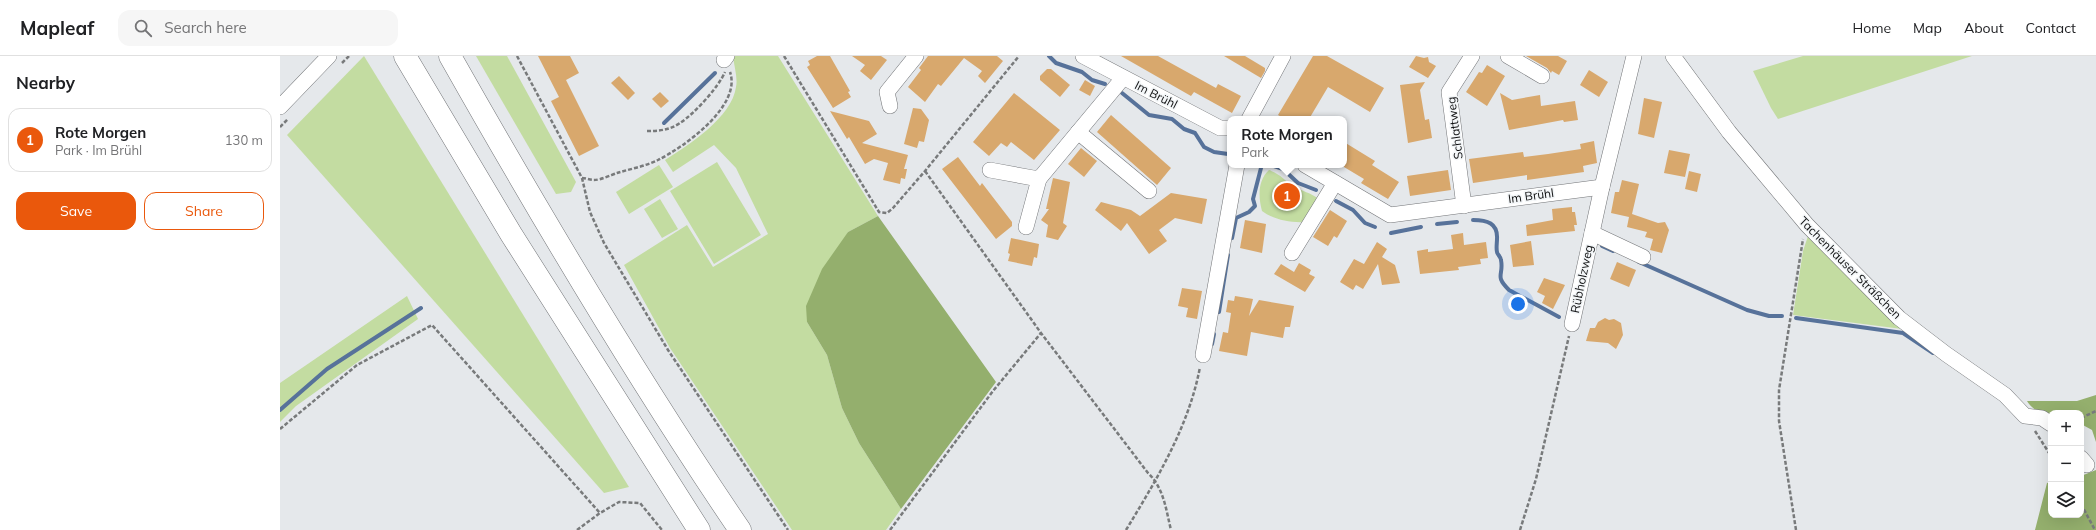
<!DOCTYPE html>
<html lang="en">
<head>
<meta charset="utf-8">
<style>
  :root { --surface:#fff; --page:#f6f6f6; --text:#202124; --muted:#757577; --line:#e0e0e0; --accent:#ea580c }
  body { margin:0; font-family:Mulish,sans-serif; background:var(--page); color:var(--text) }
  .controls { position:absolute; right:12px; bottom:12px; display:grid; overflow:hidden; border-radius:8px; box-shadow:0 4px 16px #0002 }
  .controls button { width:36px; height:36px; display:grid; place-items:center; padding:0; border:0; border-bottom:1px solid var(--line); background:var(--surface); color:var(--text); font:20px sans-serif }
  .you { position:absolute; left:1238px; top:248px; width:14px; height:14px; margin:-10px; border:3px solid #fff; border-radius:50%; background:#1a73e8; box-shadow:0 0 0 6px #1a73e833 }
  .badge { display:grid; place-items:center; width:26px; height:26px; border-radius:50%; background:var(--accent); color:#fff; font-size:13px; font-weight:700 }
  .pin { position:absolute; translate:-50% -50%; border:2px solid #fff; box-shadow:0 1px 4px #0006 }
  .popup { position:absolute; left:947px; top:60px; width:120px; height:52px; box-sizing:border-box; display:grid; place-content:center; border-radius:8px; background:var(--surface); filter:drop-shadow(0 1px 3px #0005); font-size:13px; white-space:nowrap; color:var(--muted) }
  .popup b { font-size:15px; color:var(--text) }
  .popup::after { content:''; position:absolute; left:50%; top:100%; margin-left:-8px; border:8px solid transparent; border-top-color:var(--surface) }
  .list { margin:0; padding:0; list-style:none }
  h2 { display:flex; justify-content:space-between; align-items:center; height:52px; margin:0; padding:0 16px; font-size:17px }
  h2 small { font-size:13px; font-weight:400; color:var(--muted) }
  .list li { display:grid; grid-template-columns:26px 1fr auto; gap:12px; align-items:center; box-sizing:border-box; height:64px; margin:0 8px 8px; padding:0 8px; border:1px solid var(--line); border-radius:12px }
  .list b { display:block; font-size:15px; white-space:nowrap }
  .list p { margin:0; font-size:13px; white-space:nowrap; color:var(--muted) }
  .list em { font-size:13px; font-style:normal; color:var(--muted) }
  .actions { display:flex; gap:8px; padding:12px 16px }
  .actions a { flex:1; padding:9px 0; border:1px solid var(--accent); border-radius:12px; text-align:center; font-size:14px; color:var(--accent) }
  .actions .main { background:var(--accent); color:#fff }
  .icon { flex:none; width:22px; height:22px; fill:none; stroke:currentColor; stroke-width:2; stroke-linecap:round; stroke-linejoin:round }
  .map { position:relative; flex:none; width:1816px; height:474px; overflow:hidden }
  header { display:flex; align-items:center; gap:24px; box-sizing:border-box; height:56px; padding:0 20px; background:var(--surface); border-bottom:1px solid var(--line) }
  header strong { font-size:19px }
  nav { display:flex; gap:22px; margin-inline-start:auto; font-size:14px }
  .search { width:280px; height:36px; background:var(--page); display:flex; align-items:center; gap:10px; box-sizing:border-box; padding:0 14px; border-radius:12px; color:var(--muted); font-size:15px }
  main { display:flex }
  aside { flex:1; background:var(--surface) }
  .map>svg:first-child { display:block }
</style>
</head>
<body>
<header>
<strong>Mapleaf</strong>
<div class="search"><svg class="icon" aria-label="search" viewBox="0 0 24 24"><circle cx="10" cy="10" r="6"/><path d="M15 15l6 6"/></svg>Search here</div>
<nav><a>Home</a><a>Map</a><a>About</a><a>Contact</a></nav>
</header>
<main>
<aside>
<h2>Nearby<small></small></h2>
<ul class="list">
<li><span class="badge">1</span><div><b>Rote Morgen</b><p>Park · Im Brühl</p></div><em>130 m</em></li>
</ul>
<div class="actions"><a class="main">Save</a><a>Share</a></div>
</aside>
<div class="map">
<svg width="1816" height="474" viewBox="0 0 1816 474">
  <rect width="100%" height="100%" fill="#e5e8eb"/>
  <g fill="#c3dca1">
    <polygon points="84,0 349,431 324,437 7,79"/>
    <polygon points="196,0 227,0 296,126 291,136 276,138"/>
    <path d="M453 0H498L598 160 568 176 527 266 547 299 562 352 579 387 621 453 606 474H512L390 292 344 209 407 169 433 211 488 178 456 112 434 89 393 116 385 104C409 89 452 61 456 31 458 22 454 10 453 0Z"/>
    <polygon points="1523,0 1692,0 1498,63 1491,52 1473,15"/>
    <polygon points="437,106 481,179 434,208 390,135"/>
    <polygon points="379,109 393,131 349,158 336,136"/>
    <path d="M989 114C1002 119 1004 124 1013 130 1022 135 1031 137 1039 143L1026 166C1010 167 994 164 982 155 978 140 978 124 989 114Z"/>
    <polygon points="380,143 398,173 382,182 364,153"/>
    <polygon points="1529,177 1622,273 1513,259 1523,195"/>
    <polygon points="127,240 138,263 16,350 0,366 0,327"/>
  </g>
  <g fill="#94af6d">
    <polygon points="598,160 716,326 621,453 579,387 562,352 547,299 527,266 526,250 542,213 568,176"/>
    <path d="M1816 339V386L1812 374 1801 368V357H1771V359C1761 359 1752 353 1747 345H1797Z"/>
    <polygon points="1816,414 1816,474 1755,474 1767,427 1771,426 1771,459 1801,459 1801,420"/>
  </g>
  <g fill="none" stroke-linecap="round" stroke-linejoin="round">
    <g stroke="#57729a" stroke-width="4">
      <polyline points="769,0 776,7 802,16 812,24 825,28"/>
      <polyline points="842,37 869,59 892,63 904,73 915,77 924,91 934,96 948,98"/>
      <polyline points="384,67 435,17"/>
      <polyline points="991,109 1003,113 1018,127 1036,134"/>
      <polyline points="1056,145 1073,154 1085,167 1095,171"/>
      <path d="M1193 164C1207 164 1218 167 1217 183 1217 187 1216 192 1217 196 1217 198 1221 201 1221 204 1224 220 1214 219 1229 234L1279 261"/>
      <polyline points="1157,168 1177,166"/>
      <polyline points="1111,177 1141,171"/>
      <polyline points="952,182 956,162 969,156 975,150 973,143 981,112 980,109"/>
      <polyline points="1322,190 1333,195"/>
      <polyline points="1359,206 1467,254 1489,260 1502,260"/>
      <polyline points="939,256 948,199"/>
      <polyline points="1516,262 1623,277 1653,297"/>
      <polyline points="932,288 934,278"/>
      <polyline points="0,354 47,313 141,252"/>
    </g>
  </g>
  <g fill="#d8a86d">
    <polygon points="258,0 290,0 299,17 286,24 319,90 299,100 271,45 279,41"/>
    <polygon points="537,0 550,0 570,35 568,36 571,41 553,52 527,11 530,9 528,5"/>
    <polygon points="572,0 601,0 607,4 591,24 580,15 585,9"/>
    <polygon points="648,0 717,0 723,5 705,27 698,20 702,15 684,2 661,30 658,28 645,46 628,31 641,14 639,12"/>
    <polygon points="841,0 878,0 936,32 938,28 961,40 952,57 914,36 911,40"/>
    <polygon points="944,0 965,0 985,12 985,15 981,22"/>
    <polygon points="1033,0 1047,0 1104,32 1090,56 1048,31 1029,63 1005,63 998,59"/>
    <polygon points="1136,0 1144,2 1148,1 1149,6 1156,10 1148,22 1129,11"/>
    <polygon points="1246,0 1278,0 1287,5 1279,19 1272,15 1271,17 1267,12"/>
    <polygon points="1207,9 1225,20 1207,50 1186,36 1199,16 1202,17"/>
    <polygon points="767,13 771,13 790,29 780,41 760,24 760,20"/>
    <polygon points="1309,14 1328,26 1319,41 1300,29"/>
    <polygon points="339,20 355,37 348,44 331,27"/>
    <polygon points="805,24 815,30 810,40 799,34"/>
    <polygon points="1145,26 1140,34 1145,64 1149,63 1152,82 1128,87 1120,29"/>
    <polygon points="380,36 389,45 381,52 372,43"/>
    <polygon points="734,37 780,74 754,104 731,86 727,91 721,87 709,100 693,86"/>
    <polygon points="1220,37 1232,44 1260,39 1261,50 1295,45 1298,64 1284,66 1283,64 1229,74"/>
    <polygon points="1364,42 1382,46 1374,82 1358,78"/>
    <polygon points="633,52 641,53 649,64 644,86 639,85 637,92 624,88"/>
    <polygon points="550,55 589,65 597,78 582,87 628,99 624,113 627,113 625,123 621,122 620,128 603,124 608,107 594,103 585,108 569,81 567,83"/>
    <polygon points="831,59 891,112 877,129 817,76"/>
    <polygon points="1314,85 1317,107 1303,110 1304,116 1247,124 1247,119 1193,127 1189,103 1243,96 1244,101 1268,98 1301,93 1300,88"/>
    <polygon points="1064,86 1095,105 1092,109 1119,126 1108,143 1081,127 1084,123 1064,111"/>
    <polygon points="801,92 817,105 804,121 788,108"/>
    <polygon points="1389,94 1410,98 1405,121 1384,117"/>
    <polygon points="678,101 700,130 702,127 732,166 732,170 716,183 662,113"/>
    <polygon points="1168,114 1171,134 1130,140 1127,120"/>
    <polygon points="1409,115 1421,118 1417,136 1405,133"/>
    <polygon points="773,122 790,126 783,167 787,170 778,184 766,181 768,169 761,164 769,153 766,153"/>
    <polygon points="1342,124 1359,128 1352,158 1378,167 1385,166 1389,174 1382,197 1370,194 1373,183 1365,181 1367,176 1347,171 1349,161 1331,157 1335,136 1339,136"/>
    <polygon points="891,137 927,143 922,168 895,162 879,174 887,185 869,198 847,167 841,175 815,154 821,146 851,154 860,160"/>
    <polygon points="1292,151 1292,156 1295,156 1297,169 1294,169 1295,175 1247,180 1246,169 1273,164 1272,153"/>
    <polygon points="1050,154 1067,165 1057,182 1054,180 1048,190 1033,181"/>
    <polygon points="965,164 986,168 982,197 960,192"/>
    <polygon points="1183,177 1184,189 1206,186 1208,202 1200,203 1201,208 1178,211 1179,214 1140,218 1137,195 1148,193 1148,196 1173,193 1171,179"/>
    <polygon points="731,182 759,188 757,202 754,201 752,210 728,205 730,198 728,197"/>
    <polygon points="1251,185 1254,209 1233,211 1230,189"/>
    <polygon points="1097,186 1107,193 1102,201 1115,209 1120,227 1102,229 1098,208 1083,233 1076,229 1073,234 1060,226 1074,203 1084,208"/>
    <polygon points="1337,206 1356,214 1349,231 1330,223"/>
    <polygon points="1019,207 1031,214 1029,218 1035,221 1025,236 994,218 1001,208 1014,216"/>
    <polygon points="1264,222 1285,229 1273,253 1262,247 1265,240 1257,236"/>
    <polygon points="902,232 922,235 917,263 906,261 908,252 898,250"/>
    <polygon points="955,240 973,243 969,260 979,244 1014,250 1010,271 1005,271 1003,282 971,276 967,300 939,295 943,276 948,277 951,257 946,256 948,244 954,245"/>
    <polygon points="1325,262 1329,264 1334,263 1341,267 1343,279 1336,293 1328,287 1306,285 1310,272 1315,272 1318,266"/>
  </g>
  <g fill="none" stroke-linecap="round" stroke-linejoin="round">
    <g stroke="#737578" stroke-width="16">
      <g id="minor">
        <polyline points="803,0 940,72 950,72"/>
        <polyline points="1228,0 1262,20"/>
        <polyline points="1393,0 1449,76 1527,169 1619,262 1666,298 1725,339 1745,360 1762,362 1771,368"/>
        <polyline points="444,4 447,0"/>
        <polyline points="610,50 607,36 636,0"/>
        <polyline points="0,51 49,0"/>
        <polyline points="969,63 1003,0"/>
        <polyline points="798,76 869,135"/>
        <polyline points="1025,109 1110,159 1322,131 1354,0"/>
        <polyline points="710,114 759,123 843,22"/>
        <polyline points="1184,150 1169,36 1192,0"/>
        <polyline points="746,171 759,123"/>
        <polyline points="1312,177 1363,201"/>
        <polyline points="1012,197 1055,127"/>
        <polyline points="1292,268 1322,131"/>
        <polyline points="923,299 957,109"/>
        <polyline points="1801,402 1807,409"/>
      </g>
    </g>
    <g stroke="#737578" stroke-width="23">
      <g id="highway">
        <polyline points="125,0 231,178 419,474"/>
        <path d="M170 0C261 161 356 321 460 474"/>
      </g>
    </g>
    <g stroke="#787a7b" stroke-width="2.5" stroke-dasharray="4 2" stroke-linecap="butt">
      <polyline points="237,0 302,122 310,156 324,187 388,294 508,474"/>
      <polyline points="504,0 599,156 607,157 613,152 645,115 739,0"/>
      <polyline points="62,7 69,0"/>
      <polyline points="0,71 8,63"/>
      <path d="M367 75C379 75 390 74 400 67 414 58 438 32 445 16"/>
      <path d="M645 115 761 277 868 417C884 432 886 454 891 474"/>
      <path d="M302 122C306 122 310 124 314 124 321 124 331 119 337 117 350 113 366 110 378 104 404 91 462 50 450 16"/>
      <polyline points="1801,362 1816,355"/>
      <polyline points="0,373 77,309 152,269 320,457"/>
      <polyline points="1755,375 1771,400"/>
      <polyline points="1801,448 1815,474"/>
      <polyline points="297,474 320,457 339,446 360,447 382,474"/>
      <polyline points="610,474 713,335 761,277"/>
      <path d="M846 474C877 423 909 370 920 311"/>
      <polyline points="1240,474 1256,423 1289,280"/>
      <polyline points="1516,474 1499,365 1499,334 1523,183"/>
    </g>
    <use href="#minor" stroke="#fff" stroke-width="15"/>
    <use href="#highway" stroke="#fff" stroke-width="22"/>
  </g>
  <g text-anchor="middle" stroke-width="3" stroke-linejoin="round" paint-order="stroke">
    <g font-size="12" fill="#0e0f10" stroke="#f3f6f8">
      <text transform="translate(876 39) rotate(27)" y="4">Im Brühl</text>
      <text transform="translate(1175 72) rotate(-97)" y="4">Schlattweg</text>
      <text transform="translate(1251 140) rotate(-8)" y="4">Im Brühl</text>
      <text transform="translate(1570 212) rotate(45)" y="4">Tachenhäuser Sträßchen</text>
      <text transform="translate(1302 223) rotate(-78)" y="4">Rübholzweg</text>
    </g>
  </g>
</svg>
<div class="controls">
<button>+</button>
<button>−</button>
<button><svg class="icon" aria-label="layers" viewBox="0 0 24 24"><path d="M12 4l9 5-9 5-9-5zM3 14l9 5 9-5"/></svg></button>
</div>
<div class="you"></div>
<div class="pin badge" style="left:1007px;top:140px">1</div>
<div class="popup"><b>Rote Morgen</b>Park</div>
</div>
</main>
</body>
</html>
